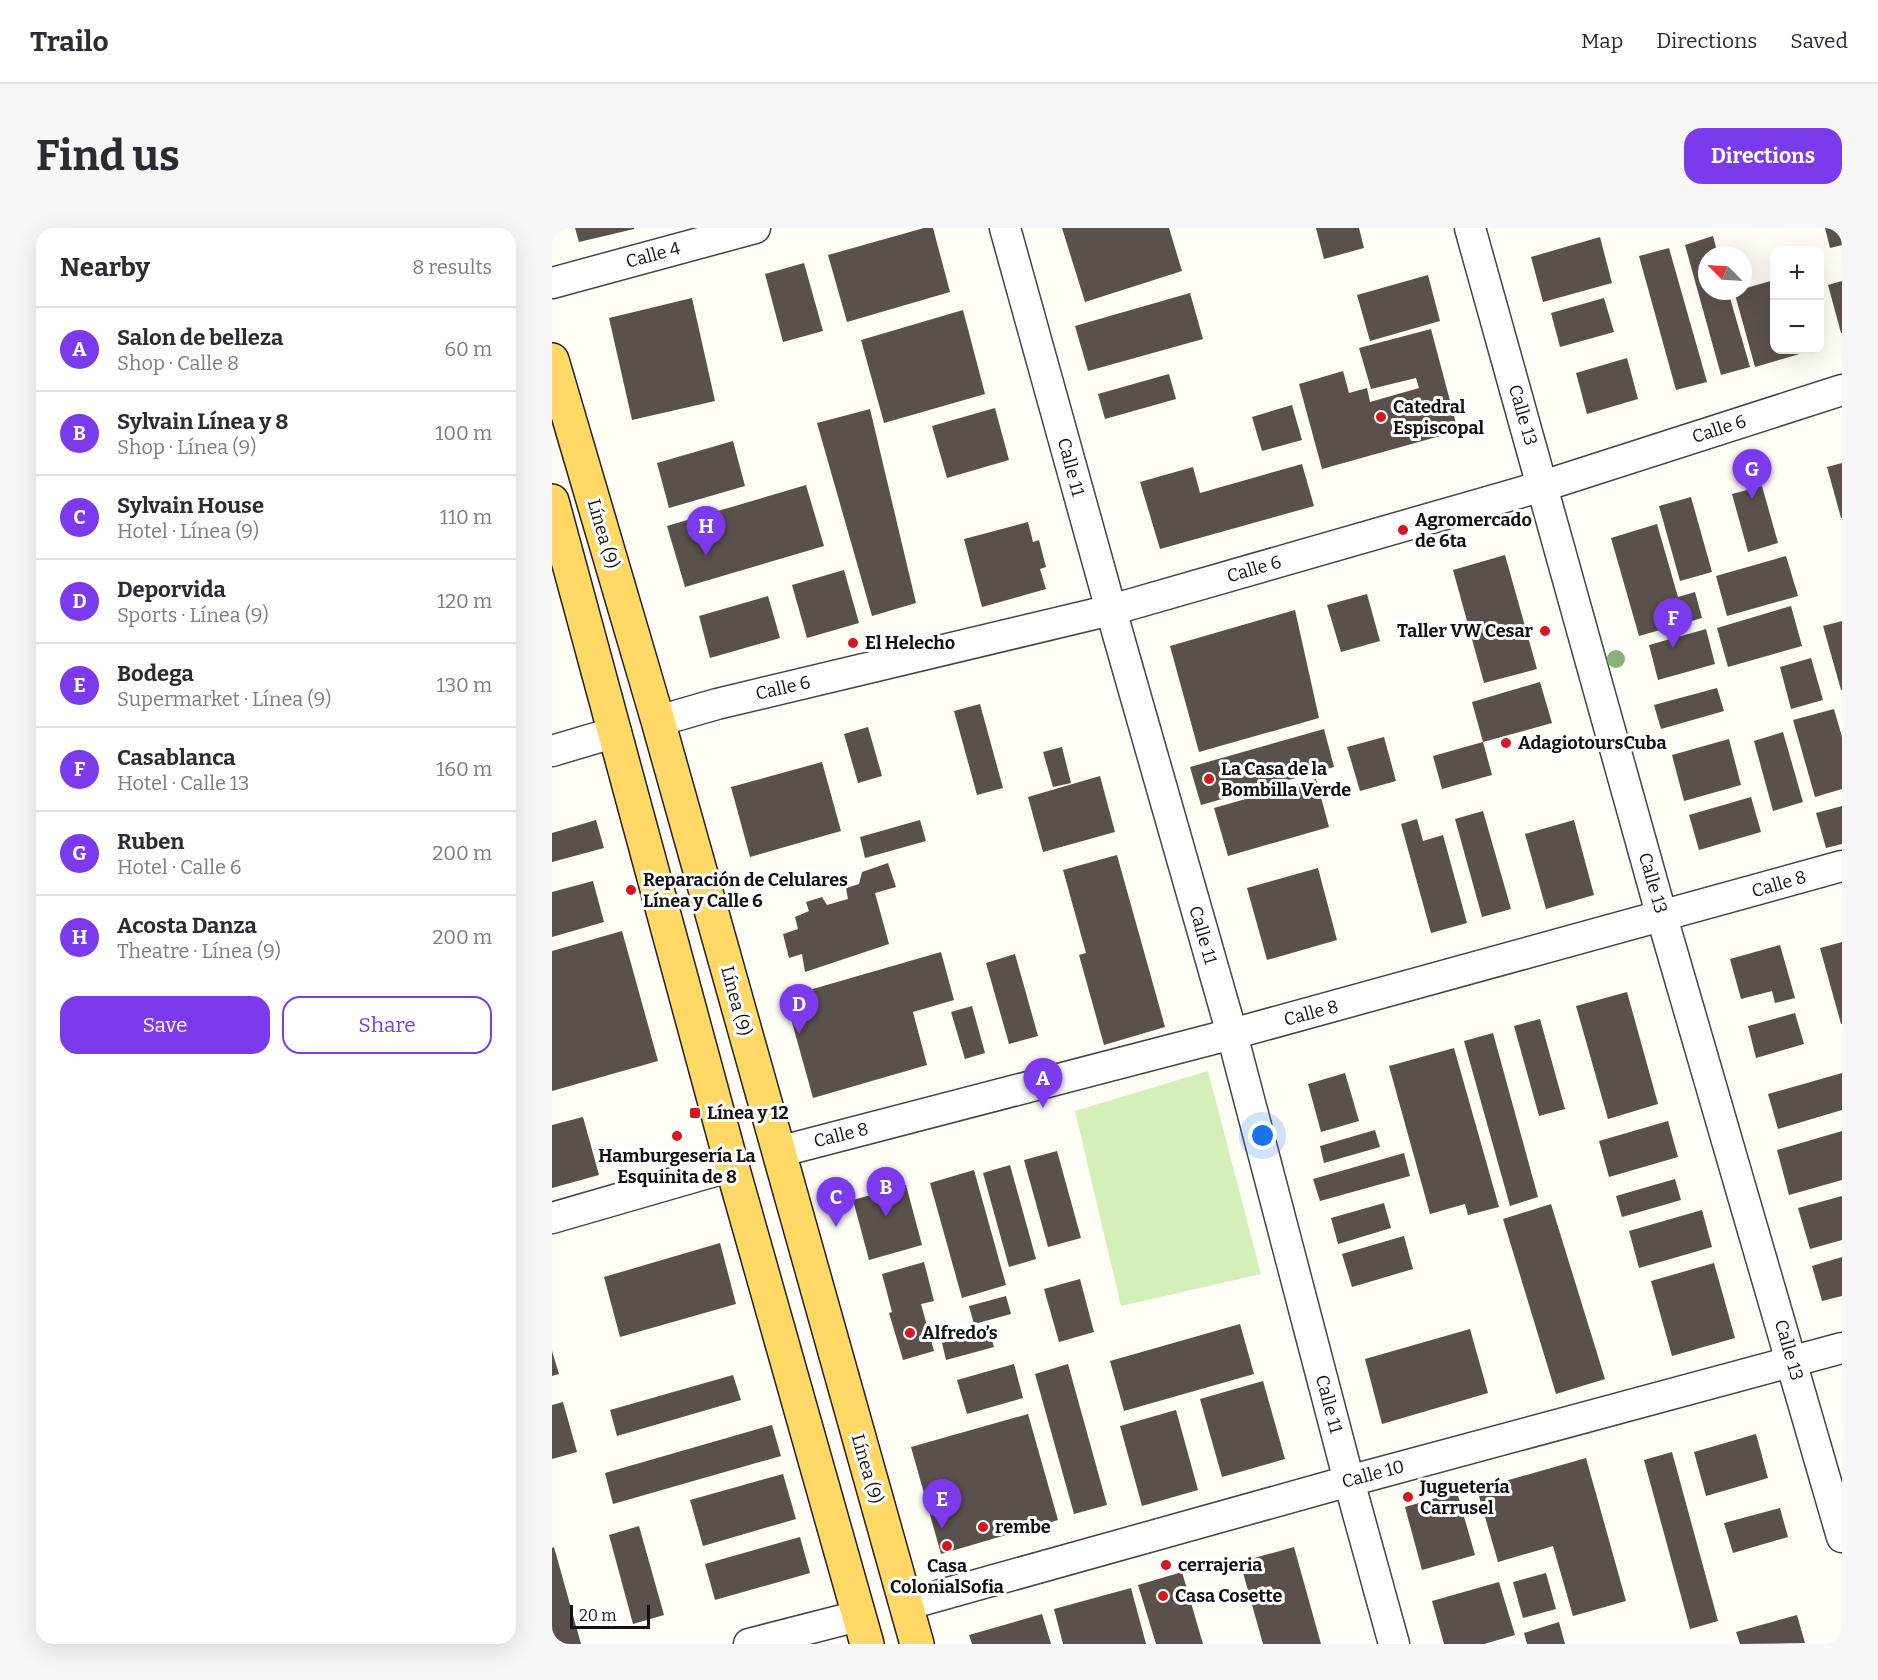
<!DOCTYPE html>
<html lang="en">
<head>
<meta charset="utf-8">
<style>
  :root { --surface:#fff; --page:#f7f7f7; --text:#2b2b33; --muted:#7c7c81; --line:#e1e1e2; --accent:#7c3aed }
  body { margin:0; font-family:Bitter,serif; background:var(--page); color:var(--text) }
  .controls { position:absolute; right:18px; top:18px; display:grid; overflow:hidden; border-radius:12px; box-shadow:0 6px 24px #0002 }
  .controls button { width:54px; height:54px; display:grid; place-items:center; padding:0; border:0; border-bottom:2px solid var(--line); background:var(--surface); color:var(--text); font:30px sans-serif }
  .compass { position:absolute; left:1146px; top:18px; width:54px; height:54px; border-radius:50%; background:var(--surface); box-shadow:0 6px 24px #0002; rotate:294deg }
  .scale { position:absolute; left:18px; bottom:15px; width:80px; box-sizing:border-box; padding-left:6px; border:3px solid #111; border-top:0; font-size:16px; line-height:21px; white-space:nowrap; color:#111; -webkit-text-stroke:4px #fff; paint-order:stroke }
  .you { position:absolute; left:711px; top:908px; width:21px; height:21px; margin:-15px; border:4px solid #fff; border-radius:50%; background:#1a73e8; box-shadow:0 0 0 9px #1a73e833 }
  .badge { display:grid; place-items:center; width:39px; height:39px; border-radius:50%; background:var(--accent); color:#fff; font-size:20px; font-weight:700 }
  .pin { position:absolute; translate:-50% -50px; filter:drop-shadow(0 2px 3px #0008) }
  .pin::after { content:''; position:absolute; top:32px; width:21px; height:18px; background:inherit; clip-path:polygon(0 0,100% 0,50% 100%) }
  .list { margin:0; padding:0; list-style:none }
  h2 { display:flex; justify-content:space-between; align-items:center; height:78px; margin:0; padding:0 24px; font-size:26px }
  h2 small { font-size:20px; font-weight:400; color:var(--muted) }
  .list li { display:grid; grid-template-columns:39px 1fr auto; gap:18px; align-items:center; box-sizing:border-box; height:84px; padding:0 24px; border-top:2px solid var(--line) }
  .list b { display:block; font-size:22px; white-space:nowrap }
  .list p { margin:0; font-size:20px; white-space:nowrap; color:var(--muted) }
  .list em { font-size:20px; font-style:normal; color:var(--muted) }
  .actions { display:flex; gap:12px; padding:18px 24px }
  .actions a { flex:1; padding:14px 0; border:2px solid var(--accent); border-radius:18px; text-align:center; font-size:21px; color:var(--accent) }
  .actions .main { background:var(--accent); color:#fff }
  .map { position:relative; flex:none; width:1290px; height:1416px; overflow:hidden; border-radius:18px }
  header { display:flex; align-items:center; gap:36px; box-sizing:border-box; height:84px; padding:0 30px; background:var(--surface); border-bottom:2px solid var(--line) }
  header strong { font-size:28px }
  nav { display:flex; gap:33px; margin-inline-start:auto; font-size:21px }
  .intro { display:flex; align-items:center; justify-content:space-between; box-sizing:border-box; height:144px; padding:0 36px }
  h1 { margin:0; font-size:42px }
  .button { padding:15px 27px; border-radius:18px; background:var(--accent); color:#fff; font-size:21px; font-weight:700 }
  main { display:flex; gap:36px; padding:0 36px }
  aside { flex:1; background:var(--surface); border-radius:18px; box-shadow:0 6px 24px #0002 }
  .map>svg:first-child { display:block }
</style>
</head>
<body>
<header>
<strong>Trailo</strong>
<nav><a>Map</a><a>Directions</a><a>Saved</a></nav>
</header>
<div class="intro"><h1>Find us</h1><a class="button">Directions</a></div>
<main>
<aside>
<h2>Nearby<small>8 results</small></h2>
<ul class="list">
<li><span class="badge">A</span><div><b>Salon de belleza</b><p>Shop · Calle 8</p></div><em>60 m</em></li>
<li><span class="badge">B</span><div><b>Sylvain Línea y 8</b><p>Shop · Línea (9)</p></div><em>100 m</em></li>
<li><span class="badge">C</span><div><b>Sylvain House</b><p>Hotel · Línea (9)</p></div><em>110 m</em></li>
<li><span class="badge">D</span><div><b>Deporvida</b><p>Sports · Línea (9)</p></div><em>120 m</em></li>
<li><span class="badge">E</span><div><b>Bodega</b><p>Supermarket · Línea (9)</p></div><em>130 m</em></li>
<li><span class="badge">F</span><div><b>Casablanca</b><p>Hotel · Calle 13</p></div><em>160 m</em></li>
<li><span class="badge">G</span><div><b>Ruben</b><p>Hotel · Calle 6</p></div><em>200 m</em></li>
<li><span class="badge">H</span><div><b>Acosta Danza</b><p>Theatre · Línea (9)</p></div><em>200 m</em></li>
</ul>
<div class="actions"><a class="main">Save</a><a>Share</a></div>
</aside>
<div class="map">
<svg width="1290" height="1416" viewBox="0 0 1290 1416">
  <rect width="100%" height="100%" fill="#fffdf5"/>
  <polygon fill="#d5efb9" points="656,843 709,1046 569,1078 523,883"/>
  <g fill="#5b514c">
    <polygon points="23,0 82,0 82,1 27,14"/>
    <polygon points="372,0 381,0 398,64 295,94 276,27"/>
    <polygon points="510,0 617,0 630,43 533,74"/>
    <polygon points="764,0 807,0 812,20 772,31"/>
    <polygon points="1273,0 1290,0 1290,17 1278,20"/>
    <polygon points="1161,8 1166,27 1155,27 1155,63 1176,63 1198,139 1169,147 1133,17"/>
    <polygon points="1048,9 1060,55 991,74 979,29"/>
    <polygon points="1117,20 1155,154 1124,162 1087,28"/>
    <polygon points="252,35 271,103 231,114 213,46"/>
    <polygon points="876,47 888,93 818,113 805,67"/>
    <polygon points="1222,52 1222,122 1257,122 1258,123 1203,139 1182,63 1191,63 1191,61"/>
    <polygon points="1290,53 1290,105 1289,105 1276,57"/>
    <polygon points="638,65 651,111 536,143 523,98"/>
    <polygon points="140,70 163,173 80,192 57,90"/>
    <polygon points="1052,70 1062,104 1008,119 999,85"/>
    <polygon points="411,82 433,166 332,195 309,112"/>
    <polygon points="879,101 906,203 770,241 747,156 791,143 797,165 815,160 818,174 867,160 864,150 819,161 807,120"/>
    <polygon points="1075,130 1086,171 1035,186 1024,145"/>
    <polygon points="617,146 624,171 553,191 546,166"/>
    <polygon points="740,177 750,212 710,223 700,189"/>
    <polygon points="443,180 457,232 395,250 380,198"/>
    <polygon points="318,181 364,375 320,388 265,195"/>
    <polygon points="181,213 193,258 117,280 105,235"/>
    <polygon points="1290,235 1290,290 1289,290 1275,239"/>
    <polygon points="750,236 762,278 608,321 588,254 641,239 648,265"/>
    <polygon points="254,257 272,318 133,359 115,298"/>
    <polygon points="1210,258 1226,315 1196,324 1180,266"/>
    <polygon points="1139,269 1160,344 1128,353 1107,278"/>
    <polygon points="476,294 481,314 487,312 494,339 488,341 494,361 430,379 412,311"/>
    <polygon points="1105,296 1126,369 1143,364 1150,390 1087,408 1059,310"/>
    <polygon points="953,327 985,441 932,455 901,342"/>
    <polygon points="1234,328 1246,368 1175,388 1164,348"/>
    <polygon points="292,342 307,395 255,410 240,357"/>
    <polygon points="815,366 828,413 789,424 775,377"/>
    <polygon points="216,368 228,410 158,430 147,388"/>
    <polygon points="1239,378 1250,418 1176,439 1165,400"/>
    <polygon points="743,382 767,490 647,524 618,418"/>
    <polygon points="1290,393 1290,462 1289,462 1271,398"/>
    <polygon points="1154,401 1163,436 1106,452 1097,417"/>
    <polygon points="1259,430 1271,472 1239,481 1228,439"/>
    <polygon points="988,454 1000,495 931,514 920,474"/>
    <polygon points="1165,460 1172,483 1109,501 1102,477"/>
    <polygon points="428,476 451,560 425,567 402,483"/>
    <polygon points="1282,481 1290,509 1290,561 1263,569 1241,492"/>
    <polygon points="316,499 330,548 306,555 292,506"/>
    <polygon points="772,501 782,539 649,577 638,539"/>
    <polygon points="1231,504 1251,574 1221,583 1202,513"/>
    <polygon points="832,509 844,553 808,563 795,519"/>
    <polygon points="1177,511 1189,557 1132,573 1120,527"/>
    <polygon points="931,514 940,547 890,561 881,528"/>
    <polygon points="510,519 519,555 501,559 491,524"/>
    <polygon points="270,534 289,603 198,629 179,559"/>
    <polygon points="548,548 563,604 491,624 476,569"/>
    <polygon points="764,551 777,599 676,628 662,580"/>
    <polygon points="1199,569 1209,604 1147,622 1137,587"/>
    <polygon points="1290,578 1290,616 1274,620 1264,585"/>
    <polygon points="931,583 959,681 930,689 903,591"/>
    <polygon points="865,591 871,613 891,607 915,695 879,705 849,596"/>
    <polygon points="44,592 52,620 0,634 0,605"/>
    <polygon points="368,592 374,613 313,630 308,609"/>
    <polygon points="1022,592 1042,667 994,681 973,606"/>
    <polygon points="565,627 613,799 552,817 527,727 534,725 511,642"/>
    <polygon points="336,635 344,659 323,665 337,716 253,744 250,726 237,730 231,706 246,701 243,689 257,683 254,674 270,669 275,677 296,671 294,660 307,656 310,644"/>
    <polygon points="766,640 785,712 715,732 695,660"/>
    <polygon points="41,653 52,694 0,709 0,664"/>
    <polygon points="70,703 106,833 0,863 0,723"/>
    <polygon points="1290,714 1290,796 1289,796 1268,720"/>
    <polygon points="1228,717 1243,770 1223,775 1220,763 1189,771 1178,731"/>
    <polygon points="389,724 402,772 361,784 375,837 261,870 233,769"/>
    <polygon points="463,726 486,808 457,816 434,735"/>
    <polygon points="1075,764 1106,876 1056,891 1024,778"/>
    <polygon points="420,778 433,825 413,831 399,784"/>
    <polygon points="1243,785 1252,816 1204,830 1196,798"/>
    <polygon points="988,791 1013,881 987,888 962,798"/>
    <polygon points="941,805 986,969 958,978 912,813"/>
    <polygon points="902,820 947,979 916,987 913,976 878,986 837,838"/>
    <polygon points="793,845 807,893 769,904 756,856"/>
    <polygon points="1290,845 1290,882 1226,901 1216,866"/>
    <polygon points="31,889 47,947 0,960 0,897"/>
    <polygon points="1116,893 1126,929 1057,949 1047,913"/>
    <polygon points="823,902 828,919 772,935 768,918"/>
    <polygon points="1290,903 1290,952 1237,967 1225,922"/>
    <polygon points="505,923 529,1010 496,1019 472,932"/>
    <polygon points="852,925 858,948 768,973 761,951"/>
    <polygon points="458,937 484,1031 457,1039 431,945"/>
    <polygon points="422,942 454,1057 410,1070 378,955"/>
    <polygon points="1123,951 1129,972 1070,989 1064,968"/>
    <polygon points="354,957 370,1017 317,1032 301,972"/>
    <polygon points="1290,968 1290,1012 1258,1021 1246,980"/>
    <polygon points="832,975 839,1000 786,1016 779,990"/>
    <polygon points="999,976 1053,1151 1004,1166 951,991"/>
    <polygon points="1150,982 1160,1019 1087,1040 1077,1003"/>
    <polygon points="852,1008 861,1041 800,1059 790,1026"/>
    <polygon points="168,1015 184,1076 68,1109 52,1049"/>
    <polygon points="1290,1029 1290,1068 1270,1073 1260,1038"/>
    <polygon points="372,1034 382,1073 369,1076 382,1123 351,1132 337,1085 340,1084 330,1046"/>
    <polygon points="1162,1035 1183,1110 1120,1128 1099,1053"/>
    <polygon points="528,1051 542,1104 507,1114 492,1061"/>
    <polygon points="454,1068 459,1086 422,1096 417,1078"/>
    <polygon points="688,1096 702,1146 572,1183 558,1133"/>
    <polygon points="918,1101 936,1165 830,1196 813,1131"/>
    <polygon points="437,1102 442,1119 394,1132 390,1115"/>
    <polygon points="0,1123 7,1146 0,1148"/>
    <polygon points="462,1136 471,1170 415,1186 405,1152"/>
    <polygon points="516,1136 555,1277 522,1286 483,1146"/>
    <polygon points="181,1147 189,1172 65,1208 58,1182"/>
    <polygon points="711,1153 733,1231 670,1249 648,1171"/>
    <polygon points="11,1174 25,1224 0,1231 0,1177"/>
    <polygon points="624,1182 646,1262 590,1278 568,1198"/>
    <polygon points="476,1186 506,1292 389,1326 359,1219"/>
    <polygon points="220,1197 229,1228 61,1276 53,1245"/>
    <polygon points="1204,1206 1216,1250 1154,1268 1142,1224"/>
    <polygon points="1120,1224 1166,1393 1138,1401 1092,1232"/>
    <polygon points="1034,1230 1074,1373 1021,1388 1001,1318 946,1334 925,1261"/>
    <polygon points="231,1246 244,1291 151,1318 138,1272"/>
    <polygon points="905,1264 923,1327 870,1342 853,1279"/>
    <polygon points="1228,1280 1236,1309 1181,1325 1172,1295"/>
    <polygon points="87,1298 112,1387 81,1396 57,1307"/>
    <polygon points="248,1309 258,1345 163,1372 153,1336"/>
    <polygon points="2,1319 29,1416 0,1416 0,1320"/>
    <polygon points="742,1319 769,1416 711,1416 688,1334"/>
    <polygon points="630,1344 651,1416 604,1416 586,1357"/>
    <polygon points="994,1345 1004,1381 971,1390 961,1354"/>
    <polygon points="947,1354 963,1407 932,1416 892,1416 880,1373"/>
    <polygon points="579,1360 594,1416 511,1416 502,1381"/>
    <polygon points="490,1386 499,1416 420,1416 417,1407"/>
    <polygon points="1245,1387 1253,1415 1188,1416 1184,1404"/>
    <polygon points="1007,1394 1013,1416 975,1416 972,1405"/>
  </g>
  <g fill="none" stroke-linecap="round" stroke-linejoin="round">
    <g stroke="#444" stroke-width="33">
      <g id="minor">
        <polyline points="453,0 559,382 680,806 797,1253 842,1416"/>
        <polyline points="918,0 1110,689 1290,1309"/>
        <polyline points="0,55 203,0"/>
        <polyline points="106,493 165,476 559,382 991,258 1290,162"/>
        <polyline points="0,523 64,504"/>
        <polyline points="226,924 680,806 1290,638"/>
        <polyline points="0,990 180,938"/>
        <polyline points="353,1377 797,1253 1290,1120"/>
        <polyline points="197,1416 306,1388"/>
      </g>
    </g>
    <g stroke="#222" stroke-width="36">
      <g id="major">
        <polyline points="0,132 106,493 365,1416"/>
        <polyline points="0,273 180,938 315,1416"/>
      </g>
    </g>
    <use href="#minor" stroke="#fff" stroke-width="30"/>
    <use href="#major" stroke="#ffd865" stroke-width="33"/>
  </g>
  <circle fill="#8bb07b" cx="1064" cy="431" r="9"/>
  <g fill="#d21823" stroke="#fff" stroke-width="2">
    <circle cx="829" cy="189" r="6"/>
    <circle cx="851" cy="302" r="6"/>
    <circle cx="993" cy="403" r="6"/>
    <circle cx="301" cy="415" r="6"/>
    <circle cx="954" cy="515" r="6"/>
    <circle cx="657" cy="551" r="6"/>
    <circle cx="79" cy="662" r="6"/>
    <rect x="137" y="879" width="12" height="12" rx="3"/>
    <circle cx="125" cy="908" r="6"/>
    <circle cx="358" cy="1105" r="6"/>
    <circle cx="856" cy="1269" r="6"/>
    <circle cx="431" cy="1299" r="6"/>
    <circle cx="395" cy="1318" r="6"/>
    <circle cx="614" cy="1337" r="6"/>
    <circle cx="611" cy="1368" r="6"/>
  </g>
  <g text-anchor="middle" stroke-width="6" stroke-linejoin="round" paint-order="stroke">
    <g font-size="18" fill="#111" stroke="#fff">
      <text transform="translate(101 27) rotate(-15)" y="6">Calle 4</text>
      <text transform="translate(971 187) rotate(74)" y="6">Calle 13</text>
      <text transform="translate(1167 201) rotate(-18)" y="6">Calle 6</text>
      <text transform="translate(519 239) rotate(75)" y="6">Calle 11</text>
      <text transform="translate(51 306) rotate(74)" y="6">Línea (9)</text>
      <text transform="translate(702 341) rotate(-16)" y="6">Calle 6</text>
      <text transform="translate(231 460) rotate(-13)" y="6">Calle 6</text>
      <text transform="translate(1101 655) rotate(74)" y="6">Calle 13</text>
      <text transform="translate(1227 656) rotate(-16)" y="6">Calle 8</text>
      <text transform="translate(651 707) rotate(74)" y="6">Calle 11</text>
      <text transform="translate(184 773) rotate(75)" y="6">Línea (9)</text>
      <text transform="translate(759 785) rotate(-15)" y="6">Calle 8</text>
      <text transform="translate(289 907) rotate(-14)" y="6">Calle 8</text>
      <text transform="translate(1237 1122) rotate(74)" y="6">Calle 13</text>
      <text transform="translate(777 1176) rotate(75)" y="6">Calle 11</text>
      <text transform="translate(315 1241) rotate(74)" y="6">Línea (9)</text>
      <text transform="translate(821 1246) rotate(-15)" y="6">Calle 10</text>
    </g>
    <g font-size="18" font-weight="bold" fill="#111" stroke="#fff" text-anchor="start">
      <text x="841" y="185">Catedral<tspan x="841" dy="21">Espiscopal</tspan></text>
      <text x="863" y="298">Agromercado<tspan x="863" dy="21">de 6ta</tspan></text>
      <text x="981" y="409" text-anchor="end">Taller VW Cesar</text>
      <text x="313" y="421">El Helecho</text>
      <text x="966" y="521">AdagiotoursCuba</text>
      <text x="669" y="547">La Casa de la<tspan x="669" dy="21">Bombilla Verde</tspan></text>
      <text x="91" y="658">Reparación de Celulares<tspan x="91" dy="21">Línea y Calle 6</tspan></text>
      <text x="155" y="891">Línea y 12</text>
      <text x="125" y="934" text-anchor="middle">Hamburgesería La<tspan x="125" dy="21">Esquinita de 8</tspan></text>
      <text x="370" y="1111">Alfredo’s</text>
      <text x="868" y="1265">Juguetería<tspan x="868" dy="21">Carrusel</tspan></text>
      <text x="443" y="1305">rembe</text>
      <text x="626" y="1343">cerrajeria</text>
      <text x="395" y="1344" text-anchor="middle">Casa<tspan x="395" dy="21">ColonialSofia</tspan></text>
      <text x="623" y="1374">Casa Cosette</text>
    </g>
  </g>
</svg>
<div class="controls">
<button>+</button>
<button>−</button>
</div>
<svg class="compass" viewBox="-18 -18 36 36"><path d="M0-13l5 13h-10z" fill="#e53935"/><path d="M0 13l5-13h-10z" fill="#7c7c81"/></svg>
<div class="scale">20 m</div>
<div class="you"></div>
<div class="pin badge" style="left:491px;top:880px">A</div>
<div class="pin badge" style="left:334px;top:989px">B</div>
<div class="pin badge" style="left:284px;top:999px">C</div>
<div class="pin badge" style="left:247px;top:806px">D</div>
<div class="pin badge" style="left:390px;top:1301px">E</div>
<div class="pin badge" style="left:1121px;top:420px">F</div>
<div class="pin badge" style="left:1200px;top:271px">G</div>
<div class="pin badge" style="left:154px;top:328px">H</div>
</div>
</main>
</body>
</html>
